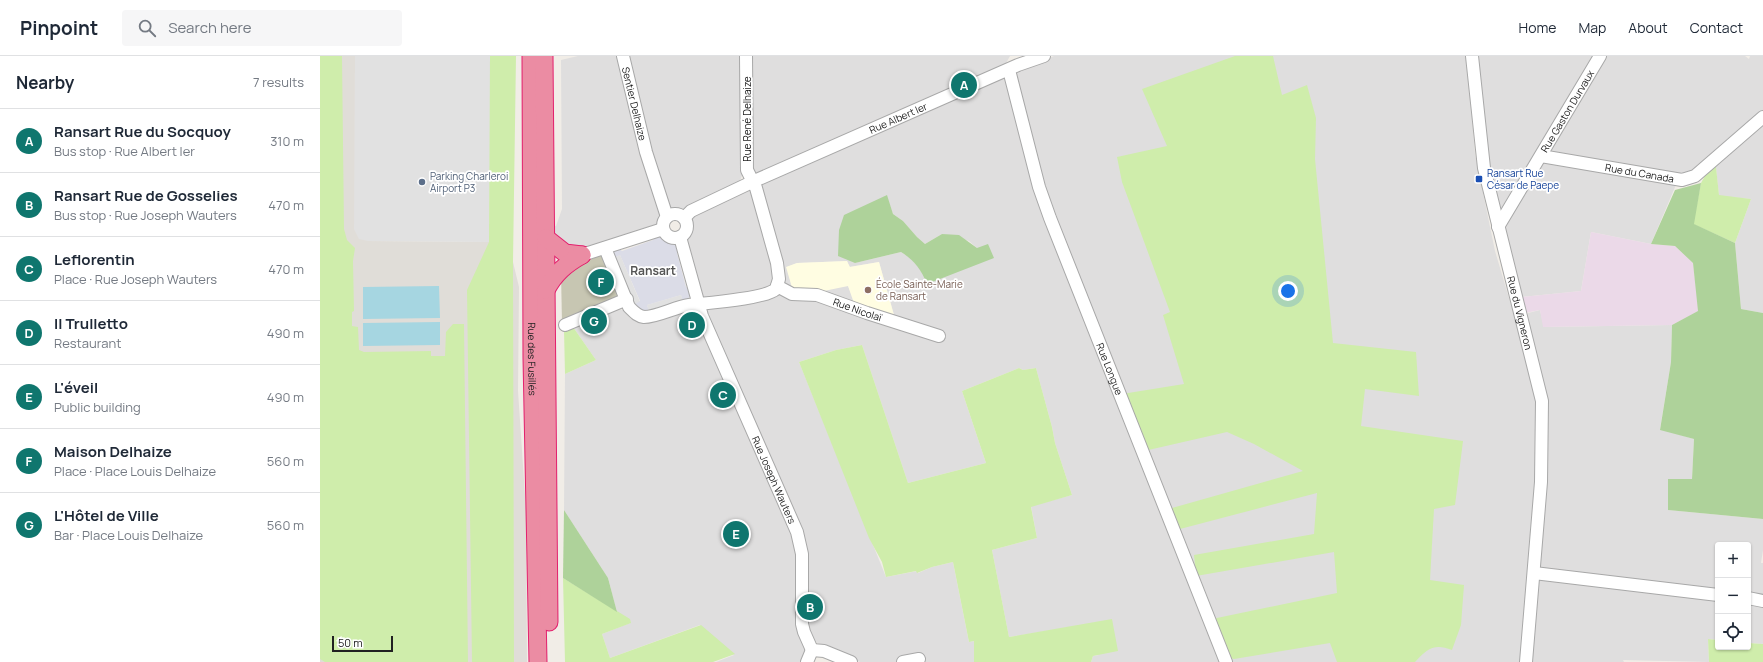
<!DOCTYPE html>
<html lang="en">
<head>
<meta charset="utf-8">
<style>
  :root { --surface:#fff; --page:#f6f6f7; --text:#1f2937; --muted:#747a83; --line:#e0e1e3; --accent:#0f766e }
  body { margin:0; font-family:Manrope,sans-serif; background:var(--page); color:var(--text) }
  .controls { position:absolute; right:12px; bottom:12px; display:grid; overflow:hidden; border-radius:4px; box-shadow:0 1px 3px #0004 }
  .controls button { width:36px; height:36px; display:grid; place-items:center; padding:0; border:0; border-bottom:1px solid var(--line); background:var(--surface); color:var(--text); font:20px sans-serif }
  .scale { position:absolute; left:12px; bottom:10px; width:61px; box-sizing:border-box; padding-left:4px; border:2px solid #212121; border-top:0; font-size:11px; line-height:14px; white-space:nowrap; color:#212121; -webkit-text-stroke:3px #fff; paint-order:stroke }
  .you { position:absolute; left:968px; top:235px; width:14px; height:14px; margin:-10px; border:3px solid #fff; border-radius:50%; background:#1a73e8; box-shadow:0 0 0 6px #1a73e833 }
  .badge { display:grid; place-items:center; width:26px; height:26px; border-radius:50%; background:var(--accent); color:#fff; font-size:13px; font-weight:700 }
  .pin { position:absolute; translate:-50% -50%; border:2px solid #fff; box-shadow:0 1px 4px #0006 }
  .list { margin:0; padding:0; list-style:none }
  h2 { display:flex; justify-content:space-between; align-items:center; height:52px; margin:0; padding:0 16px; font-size:17px }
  h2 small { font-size:13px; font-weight:400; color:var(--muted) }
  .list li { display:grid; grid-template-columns:26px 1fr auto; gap:12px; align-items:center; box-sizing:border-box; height:64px; padding:0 16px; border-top:1px solid var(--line) }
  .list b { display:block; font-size:15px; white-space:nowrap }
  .list p { margin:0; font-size:13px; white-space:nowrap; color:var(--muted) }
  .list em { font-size:13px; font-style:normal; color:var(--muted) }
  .icon { flex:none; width:22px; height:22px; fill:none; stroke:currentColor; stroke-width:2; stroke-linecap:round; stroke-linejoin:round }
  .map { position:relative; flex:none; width:1443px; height:606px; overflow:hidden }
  header { display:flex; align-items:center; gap:24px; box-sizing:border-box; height:56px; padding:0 20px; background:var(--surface); border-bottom:1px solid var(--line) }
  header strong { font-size:19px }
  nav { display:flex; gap:22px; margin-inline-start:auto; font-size:14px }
  .search { width:280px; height:36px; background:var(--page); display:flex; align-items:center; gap:10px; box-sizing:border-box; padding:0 14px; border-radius:4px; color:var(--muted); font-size:15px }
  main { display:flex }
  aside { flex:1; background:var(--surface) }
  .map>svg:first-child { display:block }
</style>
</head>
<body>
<header>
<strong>Pinpoint</strong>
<div class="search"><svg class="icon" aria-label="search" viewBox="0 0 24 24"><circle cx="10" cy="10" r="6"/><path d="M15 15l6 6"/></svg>Search here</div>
<nav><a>Home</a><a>Map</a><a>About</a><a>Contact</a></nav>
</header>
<main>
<aside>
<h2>Nearby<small>7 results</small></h2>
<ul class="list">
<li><span class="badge">A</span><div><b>Ransart Rue du Socquoy</b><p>Bus stop · Rue Albert Ier</p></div><em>310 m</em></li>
<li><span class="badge">B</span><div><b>Ransart Rue de Gosselies</b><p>Bus stop · Rue Joseph Wauters</p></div><em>470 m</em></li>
<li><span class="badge">C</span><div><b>Leflorentin</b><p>Place · Rue Joseph Wauters</p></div><em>470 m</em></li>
<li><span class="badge">D</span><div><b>Il Trulletto</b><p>Restaurant</p></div><em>490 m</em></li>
<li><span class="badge">E</span><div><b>L'éveil</b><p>Public building</p></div><em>490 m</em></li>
<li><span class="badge">F</span><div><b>Maison Delhaize</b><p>Place · Place Louis Delhaize</p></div><em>560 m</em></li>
<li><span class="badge">G</span><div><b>L'Hôtel de Ville</b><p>Bar · Place Louis Delhaize</p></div><em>560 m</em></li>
</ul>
</aside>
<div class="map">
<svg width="1443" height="606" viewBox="0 0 1443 606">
  <rect width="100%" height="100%" fill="#f1ede7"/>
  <g fill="#dfdede" fill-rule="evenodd">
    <polygon points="258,0 423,0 423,117 419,127 363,155 350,155 341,162 339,169 258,195 236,183 233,169 236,170 242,153 241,4"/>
    <polygon points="430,0 690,0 685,9 436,119 432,116"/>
    <polygon points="734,0 1147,0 1155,98 1175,195 1219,343 1203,269 1208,257 1220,254 1224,271 1352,269 1351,306 1340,373 1374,383 1372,423 1348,454 1443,463 1443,494 1441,507 1443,507 1443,588 1428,587 1428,489 1398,489 1398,584 1388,583 1389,606 1303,604 1304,606 1208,606 1221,365 1210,479 1202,606 908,606 802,338 717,111 695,17"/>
    <polygon points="1152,0 1425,0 1429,3 1430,0 1443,0 1443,257 1421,253 1415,187 1431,143 1399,140 1395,103 1358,124 1331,188 1271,176 1261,235 1202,241 1164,112"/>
    <path d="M680 22 687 23 706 96 902 606H771L773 600 779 599 745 572 689 581 672 494 717 482 711 450 752 439 735 387 732 371 716 312 703 314 699 312 642 335 666 407 588 427 542 289 516 294 479 306 566 521 597 515 598 517 612 511 633 506 649 586 654 585V606H540L499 588 491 583 488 577 486 511 387 256 389 251 465 232 439 129ZM566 139 573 158 583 165 597 181 605 188 622 178 649 185 657 192 601 213 590 202 581 196 535 207ZM527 205 529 211 559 206 575 262 533 242 528 230 486 234 482 232 473 235 467 211 477 207Z"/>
    <polygon points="430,131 456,214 452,232 383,244 367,183 371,175 373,161"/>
    <polygon points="299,253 303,254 310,262 318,266 330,266 371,255 375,257 474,484 479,503 486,592 482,606 396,606 414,599 380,569 290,602 282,578 310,567 297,556 288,522 244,454 245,318 276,304 253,271"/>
  </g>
  <polygon fill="#ebd9e8" points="1271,176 1331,188 1355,190 1373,207 1379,255 1352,269 1223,271 1220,254 1205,257 1202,241 1261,235"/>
  <polygon fill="#fffde2" points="527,205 530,211 559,206 575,263 535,250 528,230 499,236 482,232 473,235 466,211 477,207"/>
  <polygon fill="#e0ddd8" points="0,0 35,0 48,185 191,186 193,206 199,231 198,335 206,454 207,606 0,606"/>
  <polygon fill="#c7c6b2" points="283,197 303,242 242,268 241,216"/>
  <g fill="#cfedab">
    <polygon points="0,0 22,0 24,173 27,184 35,192 33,205 34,255 32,256 32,270 38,271 39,294 44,296 111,295 111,300 125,300 126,276 133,268 144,268 148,606 5,606 0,603"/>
    <polygon points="168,0 196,0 193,206 194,606 152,606 147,234 169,186"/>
    <path d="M915 0H953L962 39 987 29 996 62 995 103 1013 287 1096 296 1099 340 1045 333 1041 370 1143 385 1135 449 1114 453 1110 524 1144 529 1141 569 1132 594C1114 587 1107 593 1095 606H1017L1010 587 914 603 906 601 892 563 1017 537 1014 496 876 520 874 499 994 478 997 437 860 473 852 452 983 415 934 388 907 376 824 395 802 338 864 328 843 259 850 256 802 126 797 101 847 90 822 33Z"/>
    <polygon points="1395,102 1399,139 1431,143 1415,187 1373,168 1381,127"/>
    <polygon points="253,271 276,304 245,318 244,274"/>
    <polygon points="542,289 588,427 666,407 642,335 699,312 703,314 716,312 732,371 735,387 752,439 711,451 717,482 672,494 689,581 792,563 798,595 773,600 771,606 654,606 654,585 649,586 633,506 612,511 597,517 596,515 566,521 562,506 549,482 479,306 516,294"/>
    <polygon points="243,522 310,563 311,567 282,578 290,602 381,569 415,598 393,606 245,606"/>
    <polygon points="1388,583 1398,584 1398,591 1428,591 1428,587 1443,588 1443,606 1389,606"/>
  </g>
  <g fill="#aed29a">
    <polygon points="1381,127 1374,168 1415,187 1421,253 1443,257 1443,463 1348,454 1348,423 1372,423 1374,383 1340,374 1351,306 1352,269 1378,255 1373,207 1355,190 1331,188 1355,134"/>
    <path d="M567 139 573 158 583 165 597 181 605 188 622 178 639 179 657 192 668 188 674 202 607 228C601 213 594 204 581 196L535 207 518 200 519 174 524 159Z"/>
    <polygon points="244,454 288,522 297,556 243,522"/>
  </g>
  <g fill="#e1e1e1">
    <polygon points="35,0 170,0 169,186 48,185 39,183 34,173"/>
    <polygon points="300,199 320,246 315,248 294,202"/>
    <polygon points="361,239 363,246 329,255 327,249"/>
  </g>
  <polygon fill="#dbdce7" points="335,179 340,179 345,184 357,188 360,192 357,197 366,231 371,234 371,238 368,243 363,246 361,239 327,249 329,255 323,256 315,248 320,245 300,199 294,202 293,195 297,191 302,195 333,184"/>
  <g fill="#a6d6e1">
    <polygon points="119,230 120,262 43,263 43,231"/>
    <polygon points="120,266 120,289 43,290 43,267"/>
  </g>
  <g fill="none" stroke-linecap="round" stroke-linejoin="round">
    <g stroke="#a8a8a8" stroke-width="14">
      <g id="minor">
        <path id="s1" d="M303 0 326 96 347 161"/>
        <path id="s2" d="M1152 0 1164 112 1222 345 1221 426 1206 606"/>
        <path id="s3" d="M689 14 719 131 730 162 906 606"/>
        <path id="s4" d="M1221 100 1362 124 1375 120 1443 61"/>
        <circle cx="355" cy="170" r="12"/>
        <path id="s5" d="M364 162 371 155 432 126 698 9 724 0"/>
        <path id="s6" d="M1178 171 1280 0"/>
        <path id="s7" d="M360 181 382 260 477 476 482 498V568L484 576 492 594"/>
        <path d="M285 192 309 251C314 256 317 260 324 261 337 261 355 251 369 249 385 247 445 243 456 233L459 223 457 207 436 132 427 114 426 0"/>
        <polyline points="262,199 343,173"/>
        <path id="s8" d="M457 230 472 238 497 239 547 257 619 280"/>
        <polyline points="245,269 307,243"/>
        <polyline points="1214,517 1398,539"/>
        <polyline points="1428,542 1443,545"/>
        <polyline points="492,594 504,595 531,606"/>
        <polyline points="487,606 492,594"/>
        <polyline points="583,606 599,603"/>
      </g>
    </g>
    <g stroke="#e3206d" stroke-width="19">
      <g id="highway">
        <path id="s9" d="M211 0 212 302 218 606"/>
        <polyline points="224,0 229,566"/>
        <polyline points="226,182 245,197 262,199"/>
        <path d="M226 234C235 217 246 208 262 199"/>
      </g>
    </g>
    <use href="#minor" stroke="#fff" stroke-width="12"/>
    <use href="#highway" stroke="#eb8ca3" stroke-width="17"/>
  </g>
  <rect fill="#1a4fb4" stroke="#fff" stroke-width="1.5" x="1155" y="119" width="8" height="8" rx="2"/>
  <circle fill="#5c6f8a" stroke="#fff" stroke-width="1.5" cx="102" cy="126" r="4"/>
  <circle fill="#8d6e63" stroke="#fff" stroke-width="1.5" cx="548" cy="234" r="4"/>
  <g text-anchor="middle" stroke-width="3.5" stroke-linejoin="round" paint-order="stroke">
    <g font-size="10" fill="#212121" stroke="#fff">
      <text dy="4" stroke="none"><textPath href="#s1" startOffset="49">Sentier Delhaize</textPath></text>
      <text dy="4" stroke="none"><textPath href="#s6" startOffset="135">Rue Gaston Durvaux</textPath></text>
      <text transform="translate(427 63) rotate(-90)" y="4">Rue René Delhaize</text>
      <text dy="4" stroke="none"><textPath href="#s5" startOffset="237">Rue Albert Ier</textPath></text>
      <text dy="4" stroke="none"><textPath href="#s4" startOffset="100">Rue du Canada</textPath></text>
      <text dy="4" stroke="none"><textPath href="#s8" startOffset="85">Rue Nicolaï</textPath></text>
      <text dy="4" stroke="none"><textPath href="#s2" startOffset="262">Rue du Vigneron</textPath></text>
      <text dy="4" stroke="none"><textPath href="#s9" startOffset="303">Rue des Fusillés</textPath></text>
      <text dy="4" stroke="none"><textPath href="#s3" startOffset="316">Rue Longue</textPath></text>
      <text dy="4" stroke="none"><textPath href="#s7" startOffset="261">Rue Joseph Wauters</textPath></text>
    </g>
    <g font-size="10" fill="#164399" stroke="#fff" text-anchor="start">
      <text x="1167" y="121">Ransart Rue<tspan x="1167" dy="12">César de Paepe</tspan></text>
    </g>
    <g font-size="10" fill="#4e5e75" stroke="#fff" text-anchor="start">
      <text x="110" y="124">Parking Charleroi<tspan x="110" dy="12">Airport P3</tspan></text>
    </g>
    <g font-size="10" fill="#785e54" stroke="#fff" text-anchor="start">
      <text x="556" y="232">École Sainte-Marie<tspan x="556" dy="12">de Ransart</tspan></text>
    </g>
    <g font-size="12" font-weight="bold" fill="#545454" stroke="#fff">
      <text x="333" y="219">Ransart</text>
    </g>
  </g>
</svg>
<div class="controls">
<button>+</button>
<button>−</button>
<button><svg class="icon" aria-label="locate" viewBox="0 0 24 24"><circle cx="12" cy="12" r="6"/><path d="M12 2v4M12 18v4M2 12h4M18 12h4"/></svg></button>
</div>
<div class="scale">50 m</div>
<div class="you"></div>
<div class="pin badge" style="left:644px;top:29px">A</div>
<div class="pin badge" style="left:490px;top:551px">B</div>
<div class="pin badge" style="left:403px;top:339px">C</div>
<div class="pin badge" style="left:372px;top:269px">D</div>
<div class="pin badge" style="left:416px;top:478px">E</div>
<div class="pin badge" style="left:281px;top:226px">F</div>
<div class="pin badge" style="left:274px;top:265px">G</div>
</div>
</main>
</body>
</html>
